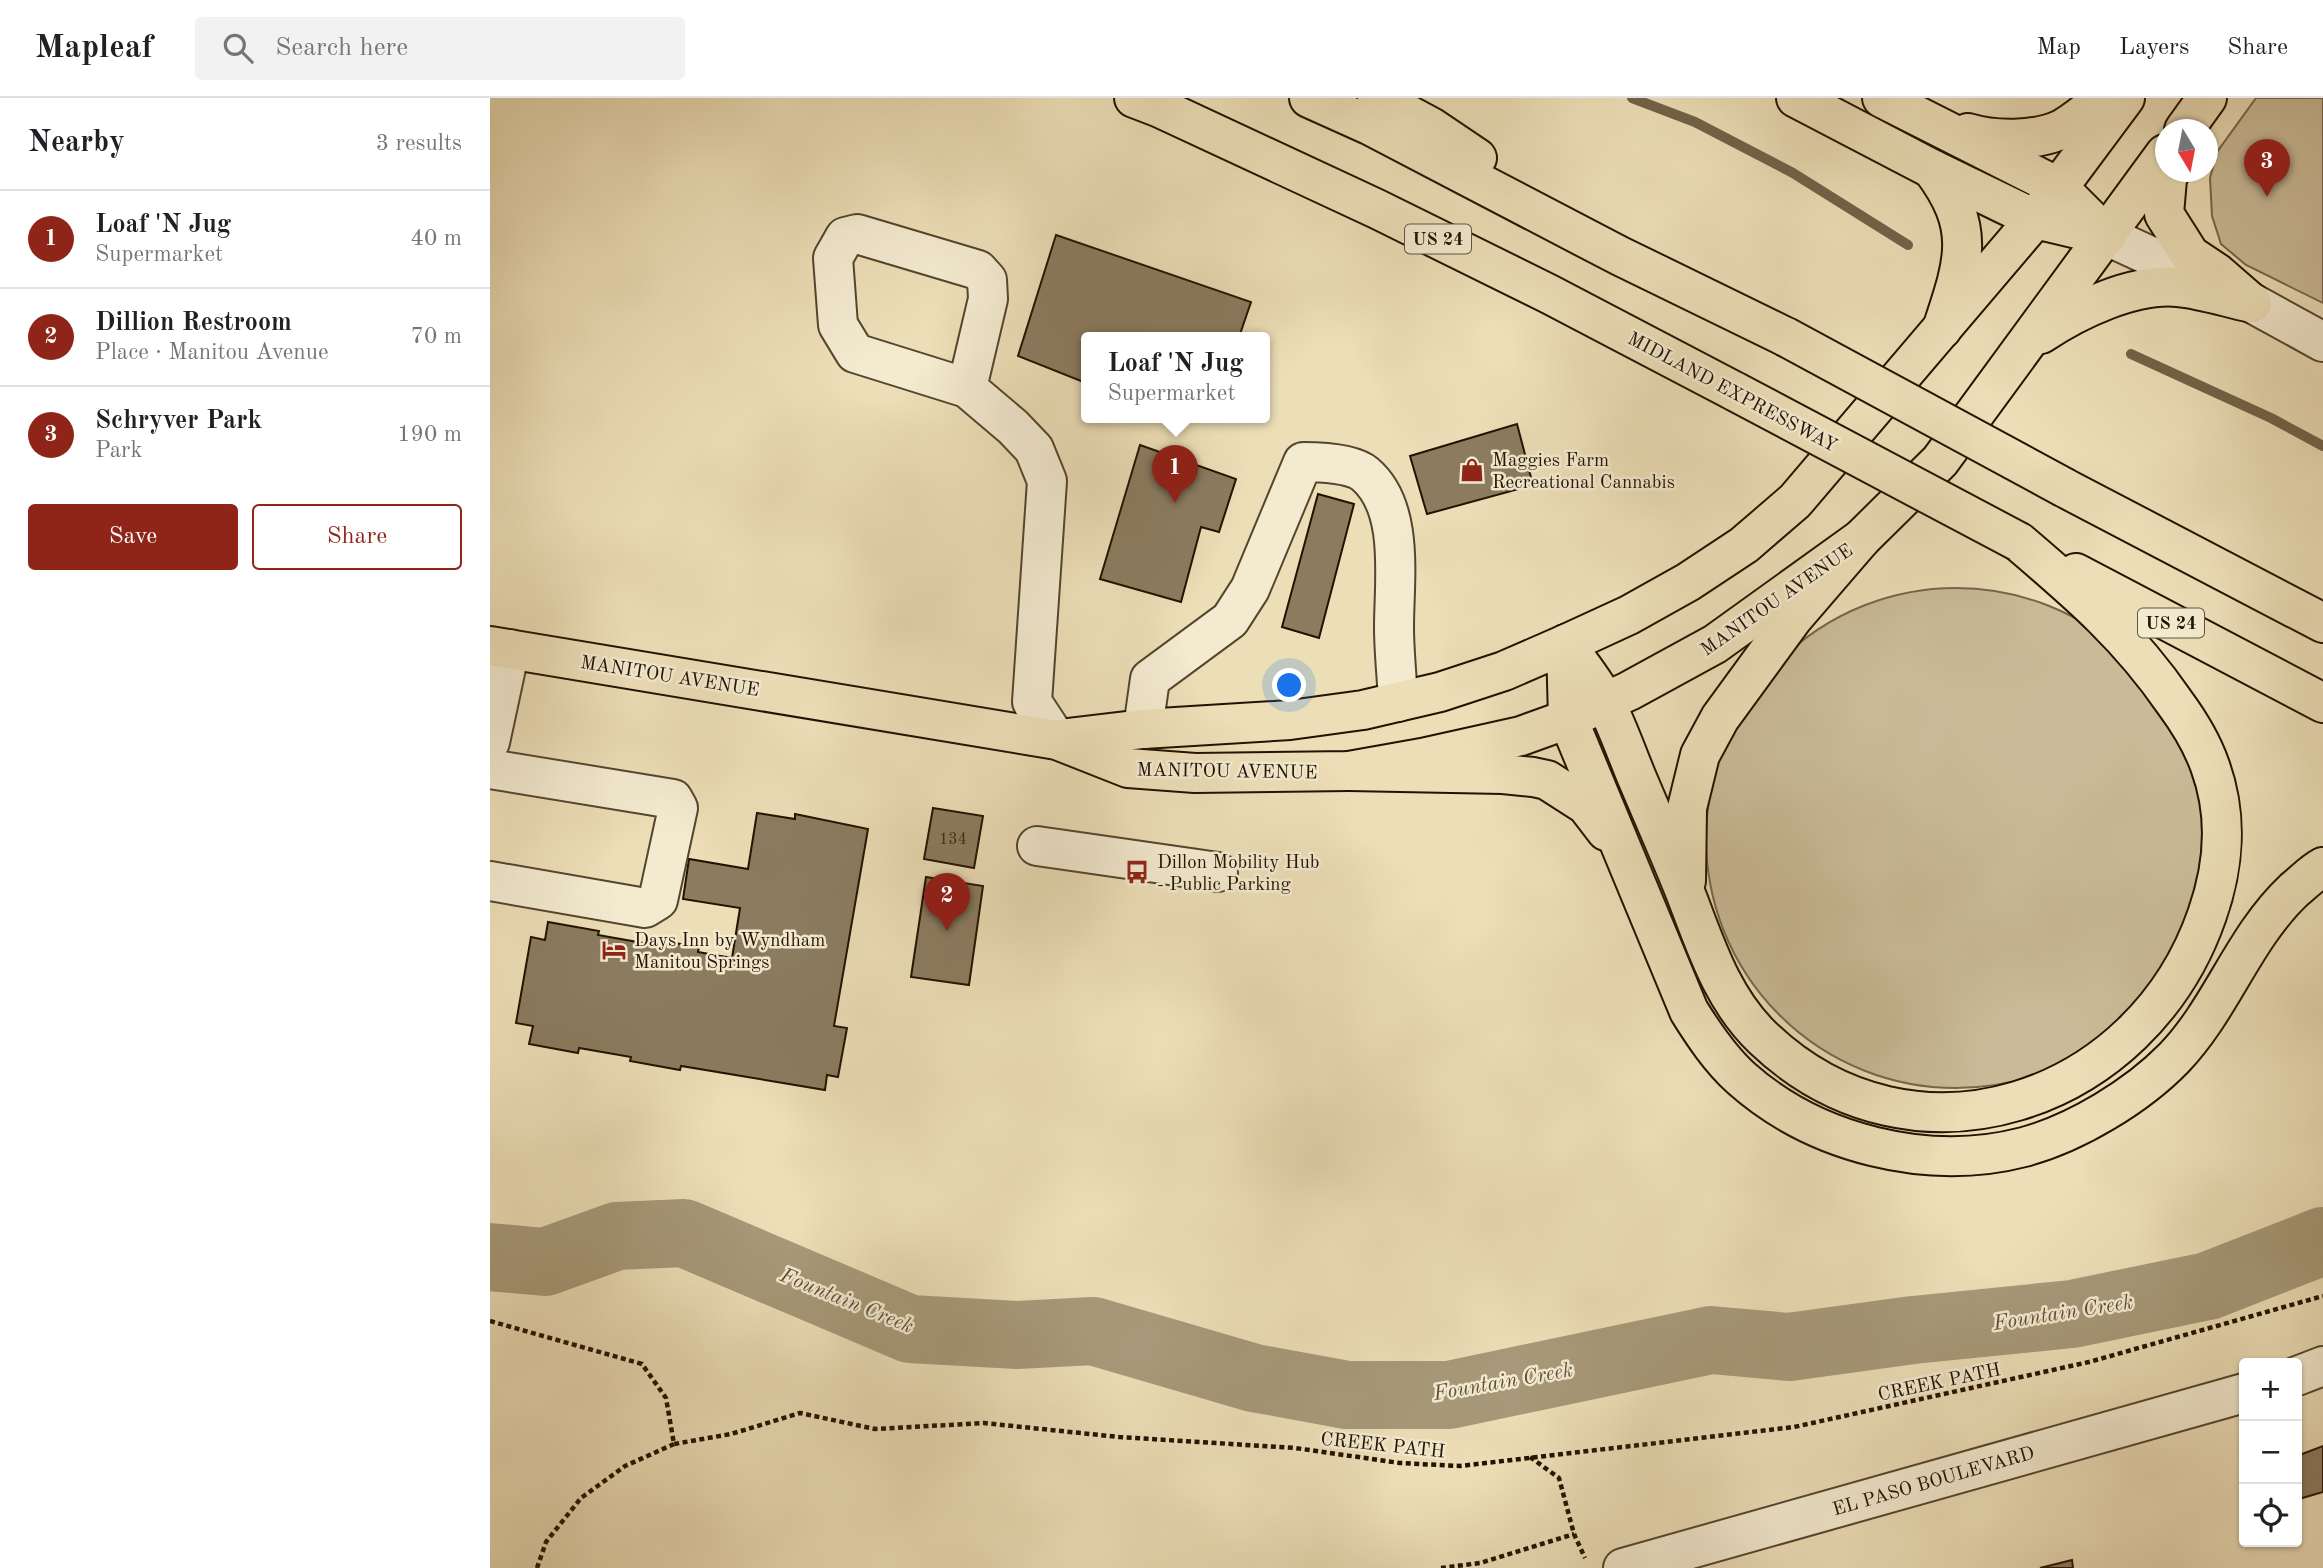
<!DOCTYPE html>
<html lang="en">
<head>
<meta charset="utf-8">
<style>
  :root { --surface:#fff; --page:#f2f2f2; --text:#202124; --muted:#757577; --line:#e0e0e0; --accent:#8f2418 }
  body { margin:0; font-family:"Old Standard TT",serif; background:var(--page); color:var(--text) }
  .controls { position:absolute; right:21px; bottom:21px; display:grid; overflow:hidden; border-radius:7px; box-shadow:0 2px 5px #0004 }
  .controls button { width:63px; height:63px; display:grid; place-items:center; padding:0; border:0; border-bottom:2px solid var(--line); background:var(--surface); color:var(--text); font:35px sans-serif }
  .compass { position:absolute; left:1665px; top:21px; width:63px; height:63px; border-radius:50%; background:var(--surface); box-shadow:0 2px 5px #0004; rotate:170deg }
  .you { position:absolute; left:800px; top:588px; width:24px; height:24px; margin:-18px; border:5px solid #fff; border-radius:50%; background:#1a73e8; box-shadow:0 0 0 10px #1a73e833 }
  .badge { display:grid; place-items:center; width:46px; height:46px; border-radius:50%; background:var(--accent); color:#fff; font-size:23px; font-weight:700 }
  .pin { position:absolute; translate:-50% -58px; filter:drop-shadow(0 2px 4px #0008) }
  .pin::after { content:''; position:absolute; top:37px; width:24px; height:21px; background:inherit; clip-path:polygon(0 0,100% 0,50% 100%) }
  .popup { position:absolute; left:591px; top:234px; width:189px; height:91px; box-sizing:border-box; display:grid; place-content:center; border-radius:7px; background:var(--surface); filter:drop-shadow(0 2px 5px #0005); font-size:23px; white-space:nowrap; color:var(--muted) }
  .popup b { font-size:26px; color:var(--text) }
  .popup::after { content:''; position:absolute; left:50%; top:100%; margin-left:-14px; border:14px solid transparent; border-top-color:var(--surface) }
  .list { margin:0; padding:0; list-style:none }
  h2 { display:flex; justify-content:space-between; align-items:center; height:91px; margin:0; padding:0 28px; font-size:30px }
  h2 small { font-size:23px; font-weight:400; color:var(--muted) }
  .list li { display:grid; grid-template-columns:46px 1fr auto; gap:21px; align-items:center; box-sizing:border-box; height:98px; padding:0 28px; border-top:2px solid var(--line) }
  .list b { display:block; font-size:26px; white-space:nowrap }
  .list p { margin:0; font-size:23px; white-space:nowrap; color:var(--muted) }
  .list em { font-size:23px; font-style:normal; color:var(--muted) }
  .actions { display:flex; gap:14px; padding:21px 28px }
  .actions a { flex:1; padding:16px 0; border:2px solid var(--accent); border-radius:7px; text-align:center; font-size:24px; color:var(--accent) }
  .actions .main { background:var(--accent); color:#fff }
  .icon { flex:none; width:38px; height:38px; fill:none; stroke:currentColor; stroke-width:2; stroke-linecap:round; stroke-linejoin:round }
  .map { position:relative; flex:none; width:1833px; height:1470px; overflow:hidden }
  header { display:flex; align-items:center; gap:42px; box-sizing:border-box; height:98px; padding:0 35px; background:var(--surface); border-bottom:2px solid var(--line) }
  header strong { font-size:33px }
  nav { display:flex; gap:38px; margin-inline-start:auto; font-size:24px }
  .search { width:490px; height:63px; background:var(--page); display:flex; align-items:center; gap:18px; box-sizing:border-box; padding:0 24px; border-radius:7px; color:var(--muted); font-size:26px }
  main { display:flex }
  aside { flex:1; background:var(--surface) }
  .map>svg:first-child { display:block }
</style>
</head>
<body>
<header>
<strong>Mapleaf</strong>
<div class="search"><svg class="icon" aria-label="search" viewBox="0 0 24 24"><circle cx="10" cy="10" r="6"/><path d="M15 15l6 6"/></svg>Search here</div>
<nav><a>Map</a><a>Layers</a><a>Share</a></nav>
</header>
<main>
<aside>
<h2>Nearby<small>3 results</small></h2>
<ul class="list">
<li><span class="badge">1</span><div><b>Loaf 'N Jug</b><p>Supermarket</p></div><em>40 m</em></li>
<li><span class="badge">2</span><div><b>Dillion Restroom</b><p>Place · Manitou Avenue</p></div><em>70 m</em></li>
<li><span class="badge">3</span><div><b>Schryver Park</b><p>Park</p></div><em>190 m</em></li>
</ul>
<div class="actions"><a class="main">Save</a><a>Share</a></div>
</aside>
<div class="map">
<svg width="1833" height="1470" viewBox="0 0 1833 1470">
  <rect width="100%" height="100%" fill="#ecdeb7"/>
  <filter id="stains"><feTurbulence type="fractalNoise" baseFrequency=".00286" numOctaves="4"/><feColorMatrix values="0 0 0 0 .2 0 0 0 0 .09 0 0 0 0 .02 0 0 0 .5 -.17"/></filter>
  <radialGradient id="worn" r=".72"><stop offset=".6" stop-color="#630" stop-opacity="0"/><stop offset="1" stop-color="#630" stop-opacity=".3"/></radialGradient>
  <g fill="#cabb98" stroke="#76664c" stroke-width="2">
    <polygon points="1766,0 1833,0 1833,205 1756,167 1731,146 1722,118 1720,80 1727,54"/>
    <circle cx="1466" cy="740" r="250"/>
  </g>
  <g fill="none" stroke-linecap="round" stroke-linejoin="round">
    <g stroke="#726349" stroke-width="10">
      <polyline points="1142,0 1205,24 1303,75 1418,147"/>
      <polyline points="1641,256 1781,320 1833,348"/>
    </g>
    <polyline stroke="#a79979" stroke-width="68" points="0,1159 55,1164 127,1138 194,1135 420,1231 527,1237 603,1233 764,1280 857,1297 959,1297 1221,1242 1299,1249 1423,1232 1582,1216 1718,1188 1833,1143"/>
  </g>
  <g fill="#8b7c60" stroke="#221201" stroke-width="2">
    <polygon points="566,137 761,204 749,239 596,239 596,285 528,258"/>
    <polygon points="1027,326 1043,387 937,416 920,358"/>
    <polygon points="650,347 746,381 729,434 711,429 691,504 610,481"/>
    <polygon points="828,396 864,406 829,540 792,529"/>
    <polygon points="443,710 493,718 484,770 434,761"/>
    <polygon points="267,715 305,721 305,716 378,731 344,928 357,930 348,979 337,977 335,992 191,968 190,972 140,963 141,959 89,950 88,955 39,946 43,928 26,925 41,839 55,842 58,824 109,833 108,837 159,846 160,841 209,849 208,854 242,860 250,810 193,801 199,761 258,771"/>
    <polygon points="436,779 493,788 479,887 421,879"/>
    <polygon points="1833,1348 1833,1394 1809,1401 1807,1393 1807,1358"/>
    <polygon points="1582,1462 1583,1470 1550,1470"/>
  </g>
  <g fill="none" stroke-linecap="round" stroke-linejoin="round">
    <g stroke="#54452e" stroke-width="42">
      <g id="minor">
        <polyline points="1617,138 1762,205 1833,244"/>
        <polyline points="477,290 498,201 497,182 488,172 367,136 355,139 343,160 348,227 365,255 477,290 523,329 544,351 557,383 542,604 567,642"/>
        <path d="M653 631 660 581 740 522 760 491 813 364C829 364 862 365 875 376 915 410 904 482 904 529 904 554 907 579 908 604"/>
        <polyline points="0,644 20,551"/>
        <polyline points="0,671 183,701 188,710 168,802 155,810 0,783"/>
        <polyline points="547,748 728,774"/>
        <polyline points="1807,1278 1833,1268"/>
        <polyline points="1133,1470 1754,1295"/>
      </g>
    </g>
    <g stroke="#221201" stroke-width="42">
      <g id="major">
        <polyline points="1694,32 1717,0"/>
        <polyline points="1680,74 1677,81 1674,116 1700,157 1727,175 1758,202"/>
        <path d="M1551 236C1587 212 1643 185 1688 189 1712 191 1738 200 1762 205"/>
        <polyline points="0,548 567,642 638,670 705,675 859,673 932,660 1031,638 1078,621 1139,593 1225,546 1371,441 1450,363 1675,56"/>
        <polyline points="569,641 653,631 800,622 873,612 950,594 1014,573 1076,546 1139,517 1198,484 1254,447 1305,403 1545,121 1635,0"/>
      </g>
    </g>
    <g stroke="#221201" stroke-width="42">
      <g id="highway">
        <polyline points="644,0 670,10 887,111 1059,196 1246,294"/>
        <polyline points="819,0 879,27 1130,158 1296,239"/>
        <polyline points="887,0 941,29 987,60"/>
        <polyline points="1306,0 1442,71 1545,121 1617,138"/>
        <polyline points="1392,0 1568,89 1617,138"/>
        <path d="M1478 35C1504 43 1545 43 1570 32 1586 24 1600 10 1615 0"/>
        <path d="M1442 71C1487 131 1474 164 1452 231"/>
        <polyline points="1575,390 1833,525"/>
        <polyline points="1586,475 1833,605"/>
        <path d="M1076 546C1089 566 1106 585 1116 606 1128 630 1137 656 1147 680 1163 718 1180 756 1195 794 1215 845 1231 900 1273 940 1424 1084 1652 1005 1717 817 1734 769 1738 717 1720 668 1712 645 1699 624 1685 605 1639 538 1590 496 1529 444"/>
        <path d="M1076 546 1078 621 1199 913C1214 937 1230 961 1251 980 1325 1046 1438 1074 1534 1049 1586 1035 1647 998 1684 960 1732 910 1753 840 1804 792 1814 784 1822 775 1833 769"/>
        <polyline points="859,673 1013,676 1043,679 1057,682 1096,707 1116,733"/>
        <polyline points="1196,783 1197,710 1210,657 1230,620 1303,520 1371,441"/>
      </g>
    </g>
    <g stroke="#221201" stroke-width="4.5" stroke-dasharray="5 3.5" stroke-linecap="butt">
      <polyline points="0,1223 152,1266 176,1300 184,1346 241,1336 310,1315 385,1331 494,1325 629,1339 805,1350 910,1365 970,1368 1304,1329 1599,1264 1833,1198"/>
      <polyline points="1040,1359 1069,1380 1084,1436 1095,1460"/>
      <polyline points="47,1470 56,1444 91,1400 135,1368 184,1346"/>
      <polyline points="951,1470 990,1465 1084,1436"/>
    </g>
    <use href="#minor" stroke="#f3ead0" stroke-width="38"/>
    <use href="#major" stroke="#ecdeb7" stroke-width="38"/>
    <use href="#highway" stroke="#ecdeb7" stroke-width="38"/>
    <g stroke="#221201" stroke-width="42" stroke-linecap="butt">
      <g id="highway-bridge">
        <polyline points="1296,239 1575,390"/>
        <polyline points="1246,294 1529,444"/>
      </g>
    </g>
    <use href="#highway-bridge" stroke="#ecdeb7" stroke-width="38"/>
  </g>
  <defs>
    <g id="shop-bare" transform="scale(1.89)"><path d="M-5-2.5h2.3a2.7 3.5 0 0 1 5.4 0H5L5.5 6h-11ZM-1.5-2.5h3a1.5 2.3 0 0 0-3 0Z" fill="#8f2418" stroke="#f3ead0" stroke-width="2.5" paint-order="stroke"/></g>
    <g id="bus-bare" transform="scale(1.89)"><path d="M-5-6H5V4H4V6H2V4H-2V6H-4V4H-5ZM-3.5-4V0h7V-4ZM-3.5 1.2v1.5H-2V1.2ZM2 1.2v1.5H3.5V1.2Z" fill="#8f2418" stroke="#f3ead0" stroke-width="2.5" paint-order="stroke"/></g>
    <g id="hotel-bare" transform="scale(1.89)"><path d="M-6-4.5h1.5V1H6V5H4.5V3h-9V5H-6ZM-4 0a1.8 1.8 0 1 1 3.6 0ZM.5 0V-2.5h3Q6-2.5 6 0Z" fill="#8f2418" stroke="#f3ead0" stroke-width="2.5" paint-order="stroke"/></g>
  </defs>
  <g fill-rule="evenodd">
    <use href="#shop-bare" x="982" y="372"/>
    <use href="#bus-bare" x="647" y="774"/>
    <use href="#hotel-bare" x="124" y="852"/>
  </g>
  <g text-anchor="middle" stroke-width="5" stroke-linejoin="round" paint-order="stroke">
    <g font-size="16" fill="#3c2c19">
      <text x="463" y="746">134</text>
    </g>
    <g fill="#f3ead0" stroke="#61533f" stroke-width="2">
      <rect x="915" y="126.5" width="66" height="29" rx="5"/>
      <rect x="1648" y="510.5" width="66" height="29" rx="5"/>
    </g>
    <g font-size="18" font-weight="bold" fill="#221201">
      <text x="948" y="147">US 24</text>
      <text x="1681" y="531">US 24</text>
    </g>
    <g font-size="19" fill="#221201" stroke="#f3ead0">
      <text transform="translate(1243 293) rotate(28)" y="7">MIDLAND EXPRESSWAY</text>
      <text transform="translate(1286 501) rotate(-35)" y="7">MANITOU AVENUE</text>
      <text transform="translate(180 577) rotate(9)" y="7">MANITOU AVENUE</text>
      <text transform="translate(737 672) rotate(1)" y="7">MANITOU AVENUE</text>
      <text transform="translate(1449 1283) rotate(-12)" y="7">CREEK PATH</text>
      <text transform="translate(893 1346) rotate(6)" y="7">CREEK PATH</text>
      <text transform="translate(1443 1382) rotate(-16)" y="7">EL PASO BOULEVARD</text>
    </g>
    <g font-size="19" fill="#221201" stroke="#f3ead0" text-anchor="start">
      <text x="1002" y="368">Maggies Farm<tspan x="1002" dy="22">Recreational Cannabis</tspan></text>
      <text x="667" y="770">Dillon Mobility Hub<tspan x="667" dy="22">- Public Parking</tspan></text>
      <text x="144" y="848">Days Inn by Wyndham<tspan x="144" dy="22">Manitou Springs</tspan></text>
    </g>
    <g font-size="21" font-style="italic" fill="#5e4f37" stroke="#f3ead0">
      <text transform="translate(357 1202) rotate(22)" y="7">Fountain Creek</text>
      <text transform="translate(1573 1214) rotate(-9)" y="7">Fountain Creek</text>
      <text transform="translate(1013 1283) rotate(-10)" y="7">Fountain Creek</text>
    </g>
  </g>
  <rect width="100%" height="100%" filter="url(#stains)"/>
  <rect width="100%" height="100%" fill="url(#worn)"/>
</svg>
<div class="controls">
<button>+</button>
<button>−</button>
<button><svg class="icon" aria-label="locate" viewBox="0 0 24 24"><circle cx="12" cy="12" r="6"/><path d="M12 2v4M12 18v4M2 12h4M18 12h4"/></svg></button>
</div>
<svg class="compass" viewBox="-18 -18 36 36"><path d="M0-13l5 13h-10z" fill="#e53935"/><path d="M0 13l5-13h-10z" fill="#757577"/></svg>
<div class="you"></div>
<div class="pin badge" style="left:685px;top:405px">1</div>
<div class="popup"><b>Loaf 'N Jug</b>Supermarket</div>
<div class="pin badge" style="left:457px;top:833px">2</div>
<div class="pin badge" style="left:1777px;top:99px">3</div>
</div>
</main>
</body>
</html>
